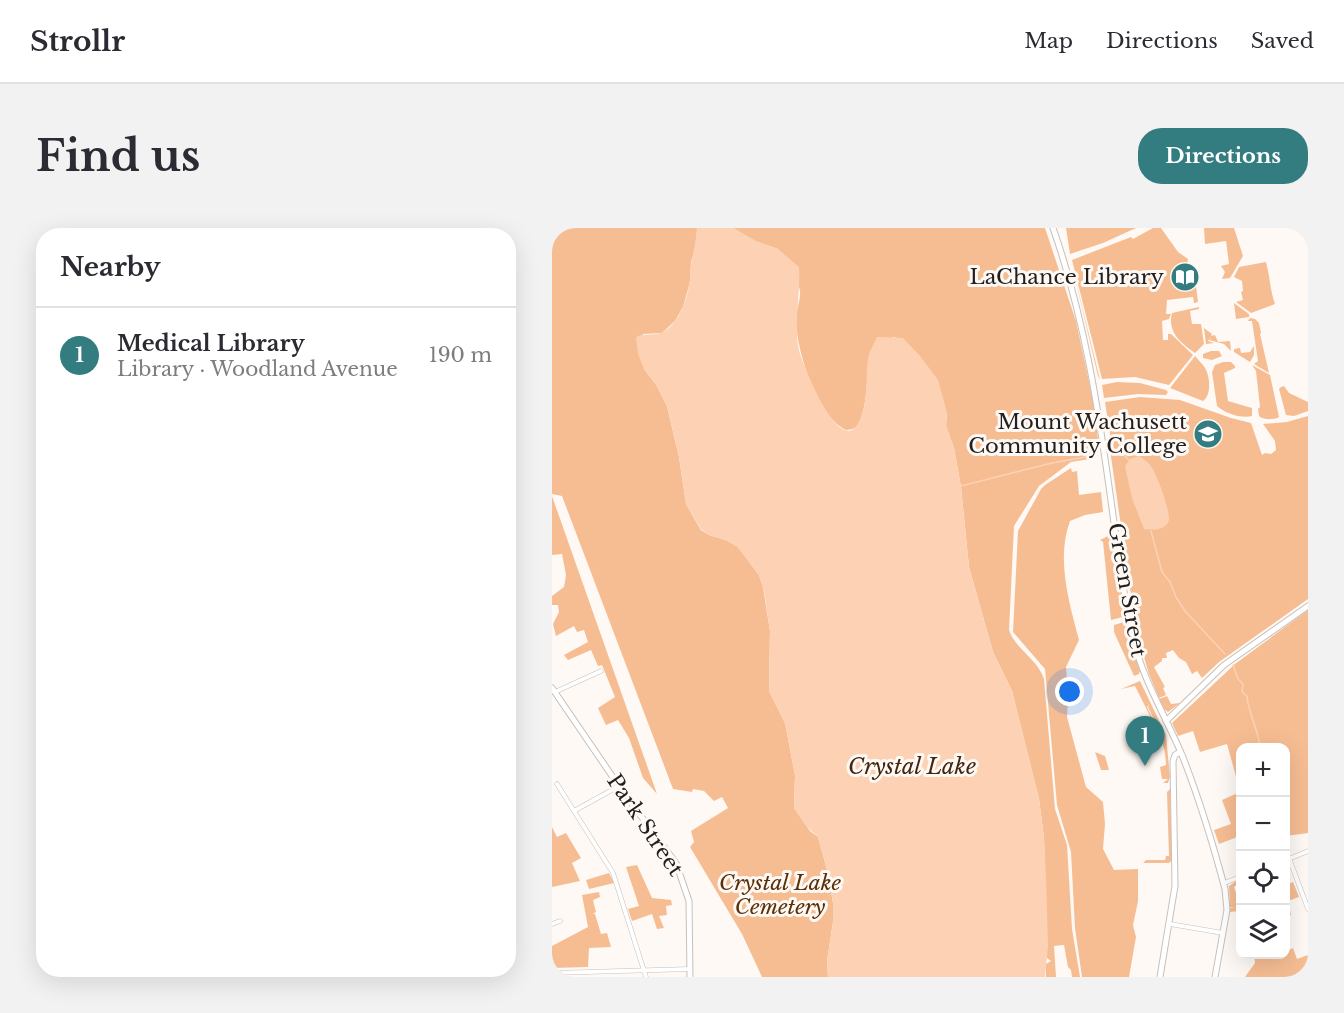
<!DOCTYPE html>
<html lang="en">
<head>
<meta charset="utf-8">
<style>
  :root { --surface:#fff; --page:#f2f2f3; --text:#2b2b33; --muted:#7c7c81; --line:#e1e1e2; --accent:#337c80 }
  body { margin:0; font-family:"Libre Baskerville",serif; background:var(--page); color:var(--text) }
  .controls { position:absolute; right:18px; bottom:18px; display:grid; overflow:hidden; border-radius:12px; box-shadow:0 6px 24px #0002 }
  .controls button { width:54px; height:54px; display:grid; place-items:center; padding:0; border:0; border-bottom:2px solid var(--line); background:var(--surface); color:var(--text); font:30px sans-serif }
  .you { position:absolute; left:518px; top:464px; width:21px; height:21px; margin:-15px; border:4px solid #fff; border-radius:50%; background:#1a73e8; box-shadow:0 0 0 9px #1a73e833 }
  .badge { display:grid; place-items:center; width:39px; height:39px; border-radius:50%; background:var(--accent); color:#fff; font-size:20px; font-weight:700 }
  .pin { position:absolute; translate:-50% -50px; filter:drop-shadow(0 2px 3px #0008) }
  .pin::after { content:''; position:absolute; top:32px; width:21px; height:18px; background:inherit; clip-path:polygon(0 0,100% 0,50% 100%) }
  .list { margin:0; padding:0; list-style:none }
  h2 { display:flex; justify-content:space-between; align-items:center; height:78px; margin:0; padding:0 24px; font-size:26px }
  h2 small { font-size:20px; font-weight:400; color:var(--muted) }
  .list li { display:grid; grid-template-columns:39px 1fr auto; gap:18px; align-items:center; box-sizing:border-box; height:96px; padding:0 24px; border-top:2px solid var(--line) }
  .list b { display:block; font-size:22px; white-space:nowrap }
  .list p { margin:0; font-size:20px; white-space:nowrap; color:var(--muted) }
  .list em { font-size:20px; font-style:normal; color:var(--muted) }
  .icon { flex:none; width:33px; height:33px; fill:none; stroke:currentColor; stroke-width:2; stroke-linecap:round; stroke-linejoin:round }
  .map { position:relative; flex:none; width:756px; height:749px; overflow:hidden; border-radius:24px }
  header { display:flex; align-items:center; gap:36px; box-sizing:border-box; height:84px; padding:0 30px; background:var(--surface); border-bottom:2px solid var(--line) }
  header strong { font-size:28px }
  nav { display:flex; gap:33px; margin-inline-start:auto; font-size:21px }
  .intro { display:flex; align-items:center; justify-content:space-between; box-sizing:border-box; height:144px; padding:0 36px }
  h1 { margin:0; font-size:42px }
  .button { padding:15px 27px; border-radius:24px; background:var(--accent); color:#fff; font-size:21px; font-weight:700 }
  main { display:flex; gap:36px; padding:0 36px }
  aside { flex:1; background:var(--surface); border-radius:24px; box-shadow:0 6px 24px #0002 }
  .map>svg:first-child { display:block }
</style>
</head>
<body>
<header>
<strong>Strollr</strong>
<nav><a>Map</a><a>Directions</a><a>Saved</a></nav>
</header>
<div class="intro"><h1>Find us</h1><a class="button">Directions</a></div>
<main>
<aside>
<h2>Nearby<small></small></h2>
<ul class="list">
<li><span class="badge">1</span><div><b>Medical Library</b><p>Library · Woodland Avenue</p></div><em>190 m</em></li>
</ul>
</aside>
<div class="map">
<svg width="756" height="749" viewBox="0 0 756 749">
  <rect width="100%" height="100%" fill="#fef9f4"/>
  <g fill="#f6bd93">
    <polygon points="0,0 145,0 144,20 139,34 138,54 131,79 123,93 110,105 91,106 92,141 105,158 115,178 127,229 134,276 149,302 157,307 174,312 186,319 207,347 211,359 218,403 217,463 233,495 243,547 242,580 258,603 266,609 276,645 281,675 281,694 275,733 276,749 210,749 190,706 138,619 142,614 139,603 176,580 170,569 162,573 152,563 141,561 140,564 121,561 10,268 0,266"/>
    <path d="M181 0H493L524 93 542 177 547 220 543 221 544 230 519 234 487 258 462 298 457 402C463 421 486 431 492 451L503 581 515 617 520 701 528 749H520L519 742 516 739 512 717 502 718 504 749H494V736L499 733 495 730 492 610 487 571 460 463 441 424 417 339 409 259 402 220 394 198 395 185 343 109 335 111 316 130C316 144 315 190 303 200 301 201 296 202 294 202 265 188 244 122 244 91 244 82 249 71 248 63 247 52 231 31 226 21L203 13Z"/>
    <polygon points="514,0 584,0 551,15 518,26"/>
    <polygon points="601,0 609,0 626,24 636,31 635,36 641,36 641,38 623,40 625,60 644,58 646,74 642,75 641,69 615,72 614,86 619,86 617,91 610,93 611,112 616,112 616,106 619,106 641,127 617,157 583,149 550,151 520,32 579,9 581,11"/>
    <polygon points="652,0 682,0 691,28 678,50 670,51 673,44 669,38 677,36 674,13 653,16"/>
    <polygon points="519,33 548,152 546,148"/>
    <path d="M714 34C718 49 718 62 723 76L699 85 684 74 691 72 689 64 691 63 690 53 682 49 687 39Z"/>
    <polygon points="682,75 697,86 697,89 684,91"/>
    <path d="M647 79V81L638 83 640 96H649L652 116 643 125C629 115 615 104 620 85Z"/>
    <polygon points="698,90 703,91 707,95 709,105 708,106 717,145 702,136 706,133 700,93 696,93"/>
    <polygon points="652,100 660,106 659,108 663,107 666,114 678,113 679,123 672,116 657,112 659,108 656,113 662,115 654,116"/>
    <polygon points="702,118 702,127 698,134 682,124 682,121 688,120 689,125 698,124"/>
    <polygon points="659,123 667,123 670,128 660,132 651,130 651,126"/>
    <path d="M643 128C646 132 650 135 653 140 658 148 660 167 651 173L618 160Z"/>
    <path d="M671 134H679L683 138V140L672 145 676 173 700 180V188C690 191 672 185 665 178L660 144 663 137Z"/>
    <path d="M700 137 718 147 727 189C722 192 711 192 707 188L706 181 708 179 704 143Z"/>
    <polygon points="565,154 588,155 614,162 616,164 614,167 586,166 552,170 550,157"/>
    <polygon points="732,158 737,165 756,174 756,183 742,188 734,187 727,161 729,159"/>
    <polygon points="588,169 628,172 679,190 699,195 710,227 713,225 719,226 724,222 723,213 711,196 735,194 756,188 756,371 667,434 650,450 645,443 640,446 634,434 627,430 621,422 614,425 615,430 610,430 610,433 602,439 613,459 611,460 614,467 607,470 597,446 584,402 558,222 560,219 553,174"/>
    <path d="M519 240 520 244 525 243 527 267 549 264 551 284 533 287 518 293C504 331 517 374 527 412L514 439 516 472 515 489 534 559 551 574 553 596 551 621 562 642 586 641V673L581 697 584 709 577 749H530L523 700 519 624 505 577 493 441 461 404 466 303 489 261 493 257Z"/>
    <polygon points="0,268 105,566 91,550 77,510 66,492 54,497 46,480 63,469 50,437 46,438 39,422 16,432 12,427 36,414 32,402 25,404 22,398 4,408 1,396 7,384 6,377 0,377 0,368 12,359 14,347 10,326 0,327"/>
    <polygon points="558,307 561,309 572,384 571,389 559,392 551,314 548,312"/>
    <polygon points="756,382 756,605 734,608 734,520 688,520 688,563 675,516 648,524 641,503 626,508 620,495 683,436"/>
    <polygon points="572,394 575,397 588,443 587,446 582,448 562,404 562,397"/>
    <path d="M588 453 614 507 618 549 616 555H611L616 551H610L608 539 614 537C614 518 605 497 596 479L598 476 595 479 603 495 598 503 603 498 604 503 603 511 597 513 596 516 592 517 594 507H590L588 502 585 503 584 496 588 499 598 496 597 494 600 492 583 458 569 461Z"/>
    <polygon points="615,468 619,476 628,475 616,484 612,481 607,471"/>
    <polygon points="543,524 553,528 557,542 549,542"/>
    <polygon points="618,561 620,632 617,635 591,635 594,632 613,632 614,628 617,628 615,564"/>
    <polygon points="688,564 688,608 667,616 662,602 679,596 670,572"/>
    <polygon points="0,599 5,609 14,605 29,630 20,635 28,653 0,659"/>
    <polygon points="85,637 100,670 119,672 120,677 114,678 115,687 107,688 112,700 105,701 100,686 80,693 76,681 87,678 74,639"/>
    <polygon points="57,645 62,655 37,661 34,652"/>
    <polygon points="684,653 685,657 682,659 686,671 684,675 687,683 678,684 678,680 682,679 678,679 677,658"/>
    <polygon points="741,654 747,669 736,673 739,687 734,689 734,657"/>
    <polygon points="47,664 48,669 41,672 44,684 41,686 43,686 49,706 55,705 59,719 37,720 36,739 0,740 0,718 36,699 30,667"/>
    <polygon points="741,720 745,731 756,727 756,742 745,746 745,749 693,749 703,735 702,727 734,726 734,723"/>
  </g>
  <g fill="#fdd2b4">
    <path d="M145 0H181L203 13 226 21 247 39C249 67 241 95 247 122 250 135 288 232 307 194 317 173 313 152 316 131 317 124 322 116 325 109L351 110 368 128 386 152 395 185 394 198 402 220 409 259 417 339 441 424 460 463 487 571 492 610 494 650 496 718 493 749H276L275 733 281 694V675L276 645 266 609 254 598 242 580 243 547 233 495 217 463 218 403 212 363 207 347 186 319 174 312 157 307 149 301 134 276 127 229 115 178 105 158 92 141 86 126 84 109C92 105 103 108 111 104 128 95 136 69 138 51 139 45 138 38 140 32 142 21 144 12 145 0Z"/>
    <path d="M587 228C591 231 595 233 598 237 605 245 618 283 617 292 614 303 600 302 592 301L580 270 573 238 578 231Z"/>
  </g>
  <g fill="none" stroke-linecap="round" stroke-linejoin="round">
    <g stroke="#fdd2b4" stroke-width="1.5">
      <polyline points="562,223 568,223 578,233"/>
      <polyline points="409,258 500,235 545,227"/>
      <polyline points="599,303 610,344 618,354 624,369 633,383 673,426"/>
      <path d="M681 437 686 451 691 456 690 464 695 468C696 486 707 502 708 520"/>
    </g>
    <g stroke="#c7c0bb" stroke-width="5">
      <g id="street">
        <polyline points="3,464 49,443"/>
        <polyline points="5,556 61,645 94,749"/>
        <polyline points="22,583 67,558"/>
        <polyline points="737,630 756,681"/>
        <polyline points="734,632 756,623"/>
        <polyline points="672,655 688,649"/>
        <polyline points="0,696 8,693"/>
        <polyline points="618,696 671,705"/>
        <polyline points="0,745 138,741"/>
      </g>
    </g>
    <g stroke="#c7c0bb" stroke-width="7">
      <g id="secondary">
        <path d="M501 0C533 91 547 185 560 280 566 323 571 367 581 410 591 452 613 487 630 527 647 570 661 616 673 661L675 682 663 749"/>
        <polyline points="0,460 71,564 124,635 137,673 138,749"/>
        <polyline points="614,493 672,437 756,378"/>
        <polyline points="608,749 623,658 621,533 623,527 628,524"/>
      </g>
    </g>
    <use href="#street" stroke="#fff" stroke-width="4"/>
    <use href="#secondary" stroke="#fff" stroke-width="5"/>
  </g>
  <defs>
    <g id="library-disc" transform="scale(1.5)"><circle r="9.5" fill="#337c80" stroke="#fef9f4"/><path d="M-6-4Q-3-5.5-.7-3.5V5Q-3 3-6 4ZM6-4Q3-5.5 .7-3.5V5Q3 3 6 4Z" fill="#fff"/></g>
    <g id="university-disc" transform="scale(1.5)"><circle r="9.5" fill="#337c80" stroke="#fef9f4"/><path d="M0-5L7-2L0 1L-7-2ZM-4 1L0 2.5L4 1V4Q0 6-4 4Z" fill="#fff"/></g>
  </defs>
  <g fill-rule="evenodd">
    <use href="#library-disc" x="633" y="49"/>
    <use href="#university-disc" x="656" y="206"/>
  </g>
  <g text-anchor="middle" stroke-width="6" stroke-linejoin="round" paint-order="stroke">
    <g font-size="21" fill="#221f1e" stroke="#fef9f4" text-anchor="end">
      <text x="612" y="56">LaChance Library</text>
      <text x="635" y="201">Mount Wachusett<tspan x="635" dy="24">Community College</tspan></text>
    </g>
    <g font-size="21" fill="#221f1e" stroke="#fef9f4">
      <text transform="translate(575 362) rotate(80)" y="7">Green Street</text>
      <text transform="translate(93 597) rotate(56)" y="7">Park Street</text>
    </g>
    <g font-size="21" font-style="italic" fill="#5a2f06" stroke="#fef9f4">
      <text x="228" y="662">Crystal Lake<tspan x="228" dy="24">Cemetery</tspan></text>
    </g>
    <g font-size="22" font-style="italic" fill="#422610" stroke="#fef9f4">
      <text x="360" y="546">Crystal Lake</text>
    </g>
  </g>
</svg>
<div class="controls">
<button>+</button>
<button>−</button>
<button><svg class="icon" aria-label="locate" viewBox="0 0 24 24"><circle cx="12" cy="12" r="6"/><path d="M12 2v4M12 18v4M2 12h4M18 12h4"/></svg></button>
<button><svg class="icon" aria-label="layers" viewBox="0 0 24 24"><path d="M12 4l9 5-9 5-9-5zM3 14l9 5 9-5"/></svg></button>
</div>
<div class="you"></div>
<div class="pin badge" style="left:593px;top:538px">1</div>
</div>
</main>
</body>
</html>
